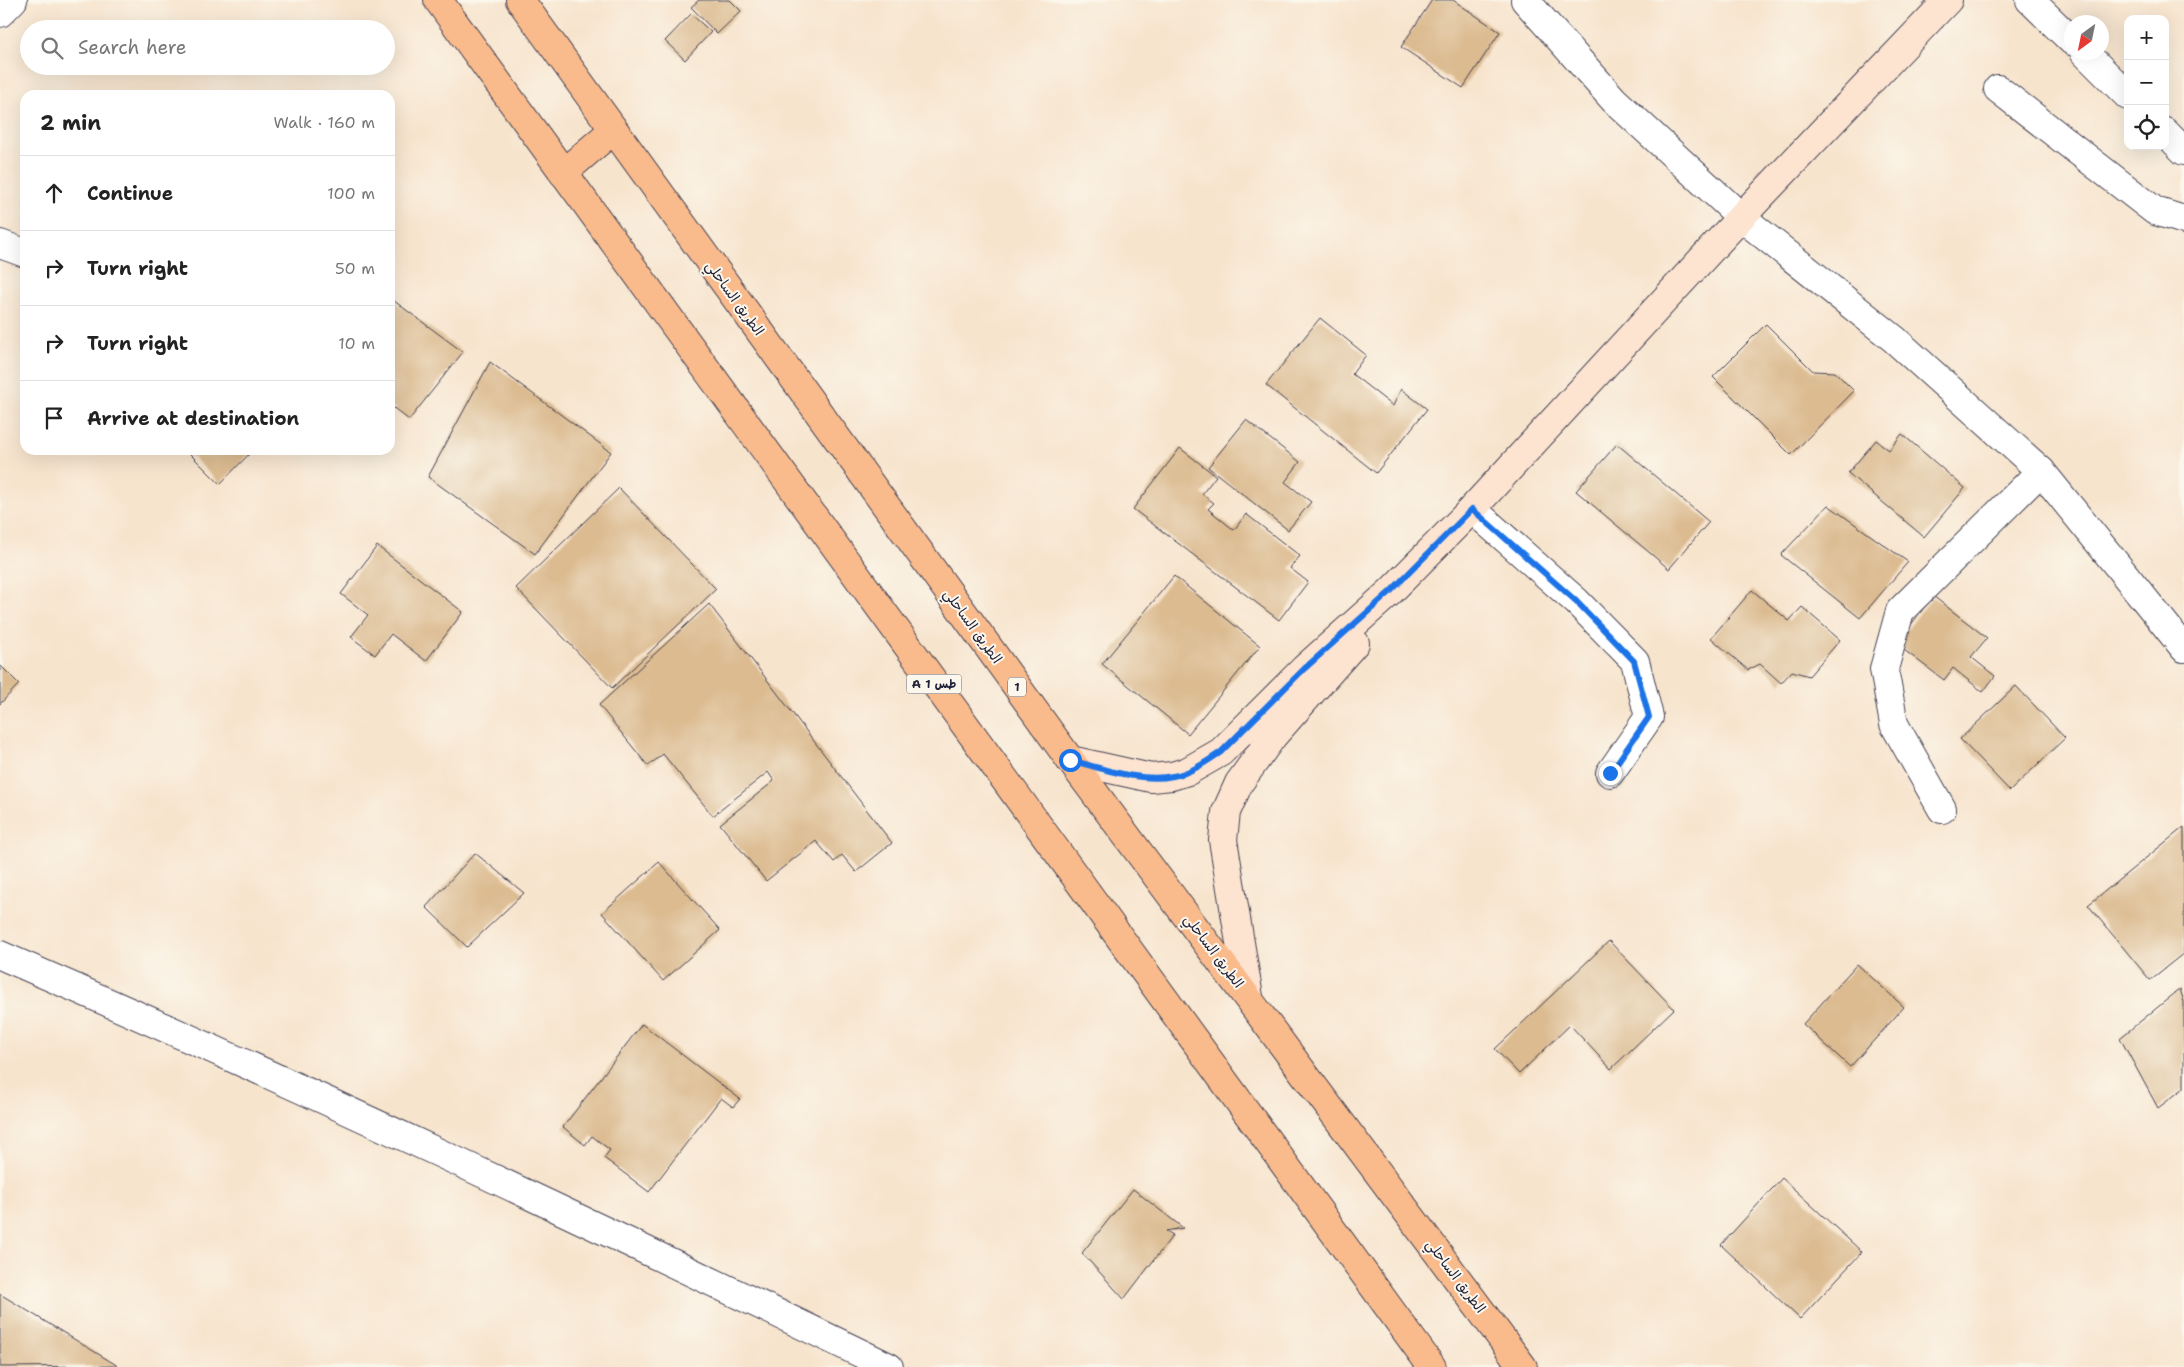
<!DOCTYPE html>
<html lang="en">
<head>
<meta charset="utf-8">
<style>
  :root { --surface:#fff; --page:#f2f2f2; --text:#222; --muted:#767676; --line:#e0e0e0 }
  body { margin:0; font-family:"Shantell Sans","Playpen Sans Arabic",sans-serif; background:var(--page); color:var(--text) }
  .controls { position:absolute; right:15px; top:15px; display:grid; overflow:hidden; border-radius:10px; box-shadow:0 5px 20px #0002 }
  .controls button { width:45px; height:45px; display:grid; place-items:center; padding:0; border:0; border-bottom:1px solid var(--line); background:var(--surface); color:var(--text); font:25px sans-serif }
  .compass { position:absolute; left:2064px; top:15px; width:45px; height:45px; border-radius:50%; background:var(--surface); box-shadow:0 5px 20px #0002; rotate:213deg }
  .stop { position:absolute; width:15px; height:15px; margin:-11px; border:4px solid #1a73e8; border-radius:50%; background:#fff }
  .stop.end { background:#1a73e8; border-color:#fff; box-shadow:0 1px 5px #0008 }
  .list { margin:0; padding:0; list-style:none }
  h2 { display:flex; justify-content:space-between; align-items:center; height:65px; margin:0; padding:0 20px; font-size:21px }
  h2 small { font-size:16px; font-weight:400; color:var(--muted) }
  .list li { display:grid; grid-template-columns:32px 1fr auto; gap:15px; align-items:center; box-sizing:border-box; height:75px; padding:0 20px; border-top:1px solid var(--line) }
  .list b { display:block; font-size:19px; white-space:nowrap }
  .list em { font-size:16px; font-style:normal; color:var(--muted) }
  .icon { flex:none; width:28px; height:28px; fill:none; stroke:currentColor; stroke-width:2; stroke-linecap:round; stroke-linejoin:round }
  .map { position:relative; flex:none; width:2184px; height:1367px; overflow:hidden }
  .search { position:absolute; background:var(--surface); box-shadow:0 5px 20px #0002; left:20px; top:20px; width:375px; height:55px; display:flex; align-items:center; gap:12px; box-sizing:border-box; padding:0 18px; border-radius:28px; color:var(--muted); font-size:19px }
  .panel { position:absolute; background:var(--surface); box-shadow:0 5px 20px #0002; left:20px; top:90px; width:375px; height:365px; border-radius:15px }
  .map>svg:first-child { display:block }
</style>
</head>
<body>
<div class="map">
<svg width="2184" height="1367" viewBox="0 0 2184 1367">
  <rect width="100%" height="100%" fill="#fbf7ec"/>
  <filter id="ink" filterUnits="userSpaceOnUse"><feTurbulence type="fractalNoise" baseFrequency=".02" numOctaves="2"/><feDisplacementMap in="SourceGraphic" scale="10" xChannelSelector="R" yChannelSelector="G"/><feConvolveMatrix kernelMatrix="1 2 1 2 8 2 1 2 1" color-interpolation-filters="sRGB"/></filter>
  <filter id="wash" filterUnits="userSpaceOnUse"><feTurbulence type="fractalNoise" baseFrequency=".0096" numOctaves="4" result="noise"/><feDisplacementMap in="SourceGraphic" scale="20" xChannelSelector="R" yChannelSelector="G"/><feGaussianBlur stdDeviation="1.12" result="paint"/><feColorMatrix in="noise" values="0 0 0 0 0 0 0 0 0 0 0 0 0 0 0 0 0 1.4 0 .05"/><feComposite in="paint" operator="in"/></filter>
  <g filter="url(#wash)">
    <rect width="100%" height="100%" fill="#f7e4cd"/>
    <g id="blocks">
      <g fill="#dcbb91">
        <polygon points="699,0 730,0 741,11 717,34 691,7"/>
        <polygon points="1432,0 1453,0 1500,32 1463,88 1401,47"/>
        <polygon points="691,14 711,32 685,60 665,41"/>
        <polygon points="390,298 463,352 409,420 390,405"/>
        <polygon points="1320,318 1366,355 1352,374 1393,406 1401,389 1427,409 1376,473 1266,385"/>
        <polygon points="1766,324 1813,371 1835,372 1854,391 1791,455 1713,377"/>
        <polygon points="490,362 611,452 535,554 428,477"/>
        <polygon points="1246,420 1300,462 1285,482 1311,502 1288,530 1208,467"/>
        <polygon points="1902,434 1965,488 1924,537 1848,473 1876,440 1889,450"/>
        <polygon points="1617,444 1709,522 1669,569 1576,491"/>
        <polygon points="1180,448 1216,476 1202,494 1214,503 1208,509 1234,530 1246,514 1300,556 1290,568 1308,582 1279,620 1133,509"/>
        <polygon points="186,450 253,450 220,484"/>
        <polygon points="619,488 716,589 612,688 516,588"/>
        <polygon points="1828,505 1908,562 1860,618 1781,555"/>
        <polygon points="377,546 463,612 426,661 391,634 375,655 351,637 368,615 341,594"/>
        <polygon points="1174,576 1260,646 1188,734 1102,664"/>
        <polygon points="1752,590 1789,621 1802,607 1840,640 1809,676 1792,671 1781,683 1760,664 1748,670 1711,638"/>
        <polygon points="1933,596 1987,638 1971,657 1995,676 1983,692 1953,668 1944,680 1896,644"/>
        <polygon points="709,604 892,843 856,872 842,855 834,862 816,841 766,881 720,824 774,781 768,772 713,816 663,754 648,766 599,705"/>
        <polygon points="0,665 19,684 0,704"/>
        <polygon points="2016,686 2065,738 2010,791 1960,739"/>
        <polygon points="2184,827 2184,953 2150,980 2088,905"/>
        <polygon points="475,853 524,893 467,947 426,907"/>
        <polygon points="659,862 720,930 663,981 602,913"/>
        <polygon points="1609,941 1674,1009 1611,1069 1570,1025 1519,1074 1495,1049"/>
        <polygon points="1857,964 1904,1007 1850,1067 1803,1024"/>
        <polygon points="2180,989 2184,1002 2184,1088 2158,1108 2120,1038"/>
        <polygon points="642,1024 740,1099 733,1107 721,1098 649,1192 604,1158 610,1150 592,1136 585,1145 563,1127"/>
        <polygon points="1782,1178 1862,1252 1800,1319 1721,1245"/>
        <polygon points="1133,1189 1183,1228 1166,1231 1173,1235 1124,1299 1082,1253"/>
        <polygon points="0,1294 118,1366 0,1367"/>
      </g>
    </g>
  </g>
  <g filter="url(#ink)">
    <use href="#blocks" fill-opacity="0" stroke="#423f51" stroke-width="1"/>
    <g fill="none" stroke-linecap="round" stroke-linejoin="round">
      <g stroke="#423f51" stroke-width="30">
        <g id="street">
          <polyline points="1525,0 1614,100 1741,217 1894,339 2041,471 2184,648"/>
          <polyline points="2030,0 2072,41"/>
          <polyline points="0,13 13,0"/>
          <polyline points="2084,52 2128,96"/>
          <polyline points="1998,89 2155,211 2184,220"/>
          <polyline points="2165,132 2184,151"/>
          <polyline points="0,244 25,253"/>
          <polyline points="1472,509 1576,601 1635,661 1649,717 1610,773"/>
          <polyline points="1942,809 1894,724 1884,669 1900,611 2041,471"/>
          <path d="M0 955C300 1085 595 1225 889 1367"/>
        </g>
      </g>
      <g stroke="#423f51" stroke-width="30">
        <g id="secondary">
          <polyline points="1070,760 1151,778 1172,776 1188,771 1221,752 1304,669 1390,592 1472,509 1741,217 1948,0"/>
          <polyline points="1249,997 1223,840 1226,812 1239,783 1273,736 1355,643"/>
        </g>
      </g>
      <g stroke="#423f51" stroke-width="30">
        <g id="highway">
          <polyline points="438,0 1432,1367"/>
          <polyline points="520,0 1070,760 1523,1367"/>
          <polyline points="563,173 613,130"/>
        </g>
      </g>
      <use href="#street" stroke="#fff" stroke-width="28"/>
      <use href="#secondary" stroke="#fde4d1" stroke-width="28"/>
      <use href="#highway" stroke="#fabb8c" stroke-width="28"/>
    </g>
  </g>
  <g fill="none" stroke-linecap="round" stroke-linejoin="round" filter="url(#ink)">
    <path stroke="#1a73e8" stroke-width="6" d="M1070 760C1102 768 1140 783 1173 776 1191 773 1206 762 1221 752L1304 669 1390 592 1472 509 1576 601 1634 661 1649 717 1610 773"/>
  </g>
  <g text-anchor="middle" stroke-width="4" stroke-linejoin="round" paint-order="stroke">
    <g fill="#fbf7ec" stroke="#636270" stroke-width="1">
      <rect x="906.5" y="674.5" width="55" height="19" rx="4"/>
      <rect x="1008" y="677.5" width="18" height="19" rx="4"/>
    </g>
    <g font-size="12" font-weight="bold" fill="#22223b">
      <text x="934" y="688">A 1 طس</text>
      <text x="1017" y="691">1</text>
    </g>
    <g font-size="14" fill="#22223b" stroke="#fbf7ec">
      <text transform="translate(735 298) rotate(54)" y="5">الطريق الساحلي</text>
      <text transform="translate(973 626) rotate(54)" y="5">الطريق الساحلي</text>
      <text transform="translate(1214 951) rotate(53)" y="5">الطريق الساحلي</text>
      <text transform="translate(1456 1276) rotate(53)" y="5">الطريق الساحلي</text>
    </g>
  </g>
</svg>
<div class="controls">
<button>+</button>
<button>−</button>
<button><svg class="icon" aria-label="locate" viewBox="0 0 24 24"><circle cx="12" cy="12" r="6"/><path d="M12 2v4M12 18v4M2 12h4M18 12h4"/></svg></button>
</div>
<svg class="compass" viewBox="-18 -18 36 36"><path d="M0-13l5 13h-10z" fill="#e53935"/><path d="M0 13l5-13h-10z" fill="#767676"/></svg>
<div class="stop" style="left:1070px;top:760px"></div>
<div class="stop end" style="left:1610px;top:773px"></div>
<div class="search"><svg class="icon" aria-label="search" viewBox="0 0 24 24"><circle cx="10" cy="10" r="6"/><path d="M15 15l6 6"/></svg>Search here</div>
<section class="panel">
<h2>2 min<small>Walk · 160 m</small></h2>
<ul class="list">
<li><svg class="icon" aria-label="ahead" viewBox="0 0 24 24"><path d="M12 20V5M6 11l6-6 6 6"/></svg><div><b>Continue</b></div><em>100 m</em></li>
<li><svg class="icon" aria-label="right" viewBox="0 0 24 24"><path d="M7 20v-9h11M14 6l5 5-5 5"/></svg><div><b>Turn right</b></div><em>50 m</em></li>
<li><svg class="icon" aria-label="right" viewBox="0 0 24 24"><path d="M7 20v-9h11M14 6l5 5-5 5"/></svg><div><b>Turn right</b></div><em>10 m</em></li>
<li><svg class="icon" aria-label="arrive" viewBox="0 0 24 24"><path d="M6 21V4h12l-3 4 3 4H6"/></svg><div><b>Arrive at destination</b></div></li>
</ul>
</section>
</div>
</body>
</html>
